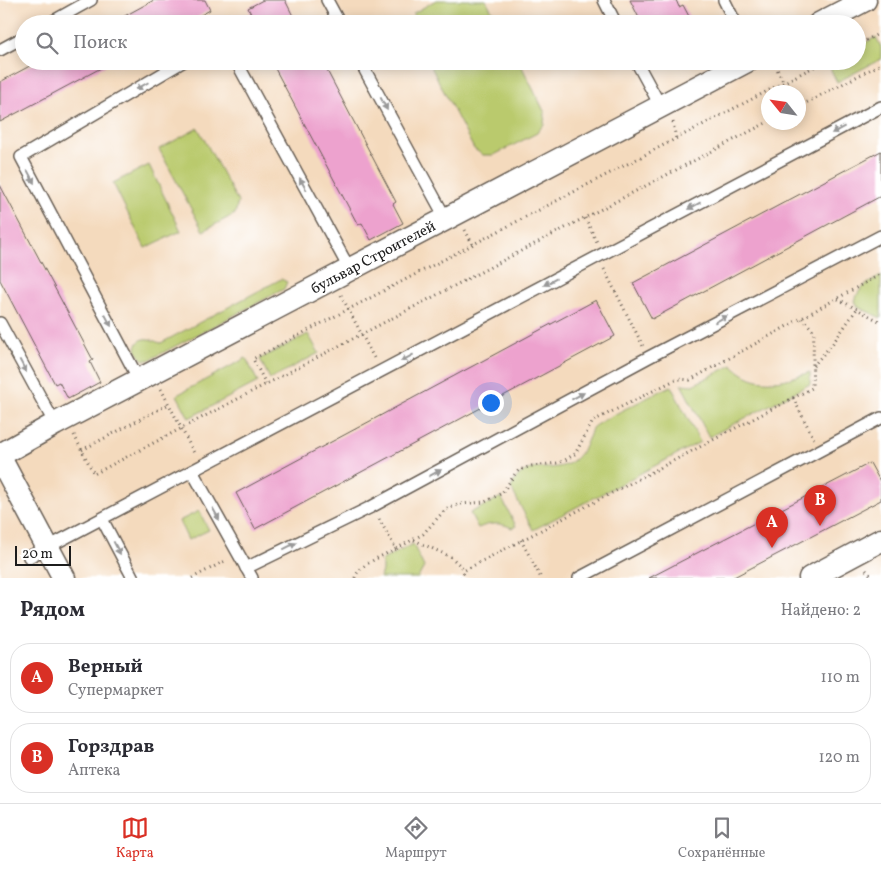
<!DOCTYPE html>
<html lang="ru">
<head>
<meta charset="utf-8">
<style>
  :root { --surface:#fff; --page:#f2f2f3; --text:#2b2b33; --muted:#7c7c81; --line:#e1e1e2; --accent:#d93025 }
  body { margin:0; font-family:Vollkorn,serif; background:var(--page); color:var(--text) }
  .compass { position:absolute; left:761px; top:85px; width:45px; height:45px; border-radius:50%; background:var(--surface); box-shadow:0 2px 12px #0003; rotate:300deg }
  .scale { position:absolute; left:15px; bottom:12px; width:56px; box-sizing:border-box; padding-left:5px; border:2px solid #1c1c1c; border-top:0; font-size:14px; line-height:18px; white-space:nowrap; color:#1c1c1c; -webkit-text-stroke:4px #fff; paint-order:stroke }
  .you { position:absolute; left:490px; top:402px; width:18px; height:18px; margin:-12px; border:4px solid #fff; border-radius:50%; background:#1a73e8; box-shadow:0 0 0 8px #1a73e833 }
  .badge { display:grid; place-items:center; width:32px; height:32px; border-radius:50%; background:var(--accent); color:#fff; font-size:16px; font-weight:700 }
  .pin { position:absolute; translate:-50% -41px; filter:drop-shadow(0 1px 2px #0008) }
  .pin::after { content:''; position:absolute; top:26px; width:18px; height:15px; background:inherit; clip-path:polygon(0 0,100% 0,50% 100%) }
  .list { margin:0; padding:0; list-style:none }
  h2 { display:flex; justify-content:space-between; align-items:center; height:65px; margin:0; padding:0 20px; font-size:21px }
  h2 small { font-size:16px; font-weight:400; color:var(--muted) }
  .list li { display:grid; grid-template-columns:32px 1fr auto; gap:15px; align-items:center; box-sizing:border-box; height:70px; margin:0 10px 10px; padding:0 10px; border:1px solid var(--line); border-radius:20px }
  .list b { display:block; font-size:19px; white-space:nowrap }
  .list p { margin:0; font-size:16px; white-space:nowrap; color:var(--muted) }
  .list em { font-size:16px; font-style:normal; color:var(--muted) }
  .icon { flex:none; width:28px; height:28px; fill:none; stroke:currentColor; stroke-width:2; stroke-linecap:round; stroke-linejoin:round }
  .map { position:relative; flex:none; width:881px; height:578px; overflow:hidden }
  .search { position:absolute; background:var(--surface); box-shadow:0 2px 12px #0003; left:15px; right:15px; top:15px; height:55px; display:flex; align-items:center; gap:12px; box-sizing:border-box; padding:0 18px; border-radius:28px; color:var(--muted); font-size:19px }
  .sheet { height:225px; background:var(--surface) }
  nav { display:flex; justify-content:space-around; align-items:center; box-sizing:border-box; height:70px; border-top:1px solid var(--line); background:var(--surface); font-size:14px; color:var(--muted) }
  nav a { display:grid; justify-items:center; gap:2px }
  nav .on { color:var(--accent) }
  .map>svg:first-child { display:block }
</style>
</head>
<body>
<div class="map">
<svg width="881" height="578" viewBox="0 0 881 578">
  <rect width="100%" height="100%" fill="#fff"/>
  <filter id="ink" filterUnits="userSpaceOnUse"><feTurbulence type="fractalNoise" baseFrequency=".02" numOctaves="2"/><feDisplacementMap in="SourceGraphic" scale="10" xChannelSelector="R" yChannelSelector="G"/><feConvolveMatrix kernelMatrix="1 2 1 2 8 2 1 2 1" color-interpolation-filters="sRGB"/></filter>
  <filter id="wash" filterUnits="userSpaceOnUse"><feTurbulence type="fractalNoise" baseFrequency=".0096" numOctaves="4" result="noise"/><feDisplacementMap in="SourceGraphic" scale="20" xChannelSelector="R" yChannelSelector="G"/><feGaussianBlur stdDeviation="1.12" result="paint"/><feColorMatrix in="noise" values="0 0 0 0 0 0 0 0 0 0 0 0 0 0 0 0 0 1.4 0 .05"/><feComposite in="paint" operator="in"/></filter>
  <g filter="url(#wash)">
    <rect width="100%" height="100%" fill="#f4dabd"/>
    <g fill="#baca6d" stroke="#6b7344">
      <polygon points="436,0 486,0 499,24 411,24 414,13"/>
      <polygon points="876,37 881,47 881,59 837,82 827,62 857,61 857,47"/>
      <polygon points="428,61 519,61 545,113 544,124 537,133 494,155 483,155 474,149"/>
      <polygon points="198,128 238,202 235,214 203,231 159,149"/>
      <polygon points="149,165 181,231 145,248 113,183"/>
      <path d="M881 276V318L858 307 855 301C858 287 869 283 881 276Z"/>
      <path d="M281 279 287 282 284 289 149 360H144C135 356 132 341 145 339 151 338 155 342 161 343Z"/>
      <polygon points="308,334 319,353 270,379 260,359"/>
      <polygon points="246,358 258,382 189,418 177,395"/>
      <path d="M732 365C756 389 781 382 810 372V384L709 437 681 384 693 385Z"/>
      <path d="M671 386 700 442 533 530 511 488C523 457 547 475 570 463 578 458 585 448 588 439 590 436 591 431 592 428 597 422 659 392 671 386Z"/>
      <path d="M501 497 516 526 512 528C500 522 490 523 478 528L470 513Z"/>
      <polygon points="199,511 209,530 188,540 179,521"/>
      <polygon points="413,544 424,567 418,578 380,578 382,570 382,560"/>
    </g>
    <g id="blocks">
      <g fill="#eda2ce">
        <polygon points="154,0 205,0 210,10 185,24 110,24"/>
        <polygon points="263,0 285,0 297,24 256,24 248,8"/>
        <polygon points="630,0 676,0 679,7 683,5 693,24 642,24"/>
        <polygon points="39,61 114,61 0,122 0,82"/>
        <polygon points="271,61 322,61 396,202 393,204 403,223 371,240 362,223 358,225"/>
        <polygon points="881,151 881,196 652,319 633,283"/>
        <polygon points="0,185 93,360 90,362 100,382 68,399 59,382 55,384 0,280"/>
        <polygon points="596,300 615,336 255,529 236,493"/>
        <polygon points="870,463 881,483 881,500 732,578 649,578"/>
      </g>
    </g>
  </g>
  <g filter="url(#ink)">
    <use href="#blocks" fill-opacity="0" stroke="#685e54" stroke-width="1"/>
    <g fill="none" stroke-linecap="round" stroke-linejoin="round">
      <g stroke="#685e54" stroke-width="14">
        <g id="service">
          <polyline points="327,0 340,24"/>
          <polyline points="604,0 616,24"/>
          <polyline points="724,0 736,24"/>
          <polyline points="48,24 91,0"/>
          <polyline points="0,50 24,37"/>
          <polyline points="236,61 350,270"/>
          <polyline points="360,61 446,219"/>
          <polyline points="636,61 661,107"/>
          <polyline points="0,323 55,424"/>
          <polyline points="139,380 21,157 184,61"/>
          <polyline points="192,471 252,578"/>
          <polyline points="102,519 133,578"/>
          <polyline points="29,557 881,107"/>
          <polyline points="246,568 371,507 649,357 881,236"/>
          <polyline points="579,578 881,418"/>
        </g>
      </g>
      <g stroke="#685e54" stroke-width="25">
        <g id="minor">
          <polyline points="819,24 865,0"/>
          <polyline points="0,455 55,424 747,61"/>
          <polyline points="0,458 64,578"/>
          <polyline points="810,578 881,540"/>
        </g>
      </g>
      <g stroke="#685e54" stroke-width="3" stroke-dasharray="1 4" stroke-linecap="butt">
        <polyline points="857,45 880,33 881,34"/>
        <polyline points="773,61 784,83"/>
        <polyline points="798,107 881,64"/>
        <polyline points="673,122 676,139"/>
        <polyline points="585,218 597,242"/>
        <polyline points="465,230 473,245"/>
        <polyline points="604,269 643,346"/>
        <polyline points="341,295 374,358"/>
        <polyline points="838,299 881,322"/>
        <polyline points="813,366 833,343 857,309"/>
        <polyline points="266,384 253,359 825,61"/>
        <polyline points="161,389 195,455"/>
        <polyline points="793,398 812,388 814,331 802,318"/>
        <polyline points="74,435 94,474 768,122"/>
        <polyline points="82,450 169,404"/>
        <polyline points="379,519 396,549 423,534 445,510 460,504 485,502 502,493 515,474 519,470 532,466 558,463 565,460 575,454 593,421 673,381 678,379 690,380 881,274"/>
        <polyline points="414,540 451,557 465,570 793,398 814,439"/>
        <polyline points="521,540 541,578"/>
        <polyline points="866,570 873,578"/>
        <polyline points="192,578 227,560"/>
        <path d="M355 578C358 565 384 555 396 549"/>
        <polyline points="461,578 465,570"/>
      </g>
      <use href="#service" stroke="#fff" stroke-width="11"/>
      <use href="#minor" stroke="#fff" stroke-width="22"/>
    </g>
    <defs><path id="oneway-solid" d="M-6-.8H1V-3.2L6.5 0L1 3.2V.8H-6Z" transform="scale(1.25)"/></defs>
    <g fill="#999">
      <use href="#oneway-solid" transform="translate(142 86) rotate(150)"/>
      <use href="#oneway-solid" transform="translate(384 104) rotate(62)"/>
      <use href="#oneway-solid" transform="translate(838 130) rotate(152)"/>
      <use href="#oneway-solid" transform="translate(31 177) rotate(62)"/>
      <use href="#oneway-solid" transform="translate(303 184) rotate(-119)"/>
      <use href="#oneway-solid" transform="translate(694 206) rotate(152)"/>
      <use href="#oneway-solid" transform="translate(550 282) rotate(152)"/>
      <use href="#oneway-solid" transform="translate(721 319) rotate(-28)"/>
      <use href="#oneway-solid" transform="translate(108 320) rotate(62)"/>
      <use href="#oneway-solid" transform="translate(407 358) rotate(152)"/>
      <use href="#oneway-solid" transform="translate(23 366) rotate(62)"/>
      <use href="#oneway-solid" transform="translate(578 396) rotate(-28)"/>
      <use href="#oneway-solid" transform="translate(435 473) rotate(-28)"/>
      <use href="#oneway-solid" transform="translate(216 514) rotate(61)"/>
      <use href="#oneway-solid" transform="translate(290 546) rotate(-26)"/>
      <use href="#oneway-solid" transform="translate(117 548) rotate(62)"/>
    </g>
  </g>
  <g text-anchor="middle" stroke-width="4" stroke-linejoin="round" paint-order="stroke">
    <g font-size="15" fill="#1c1c1c" stroke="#fff">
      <text transform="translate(373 257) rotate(-28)" y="5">бульвар Строителей</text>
    </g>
  </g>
</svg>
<svg class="compass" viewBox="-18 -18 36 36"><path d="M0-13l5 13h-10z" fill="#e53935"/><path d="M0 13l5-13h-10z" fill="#7c7c81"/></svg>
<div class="scale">20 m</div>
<div class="you"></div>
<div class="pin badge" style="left:772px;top:548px">A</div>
<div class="pin badge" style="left:820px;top:526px">B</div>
<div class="search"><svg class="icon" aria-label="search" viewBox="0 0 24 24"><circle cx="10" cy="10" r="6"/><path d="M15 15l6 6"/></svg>Поиск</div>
</div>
<section class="sheet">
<h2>Рядом<small>Найдено: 2</small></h2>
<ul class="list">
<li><span class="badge">A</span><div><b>Верный</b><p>Супермаркет</p></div><em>110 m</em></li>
<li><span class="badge">B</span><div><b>Горздрав</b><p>Аптека</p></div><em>120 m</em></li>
</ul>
</section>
<nav>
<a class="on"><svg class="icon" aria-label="map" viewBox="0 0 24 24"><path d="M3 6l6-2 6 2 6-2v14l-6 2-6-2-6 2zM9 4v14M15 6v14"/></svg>Карта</a>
<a><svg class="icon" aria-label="directions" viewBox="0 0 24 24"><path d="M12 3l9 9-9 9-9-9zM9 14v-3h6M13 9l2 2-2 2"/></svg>Маршрут</a>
<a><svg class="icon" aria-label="saved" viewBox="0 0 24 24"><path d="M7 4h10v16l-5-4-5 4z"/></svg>Сохранённые</a>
</nav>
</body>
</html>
